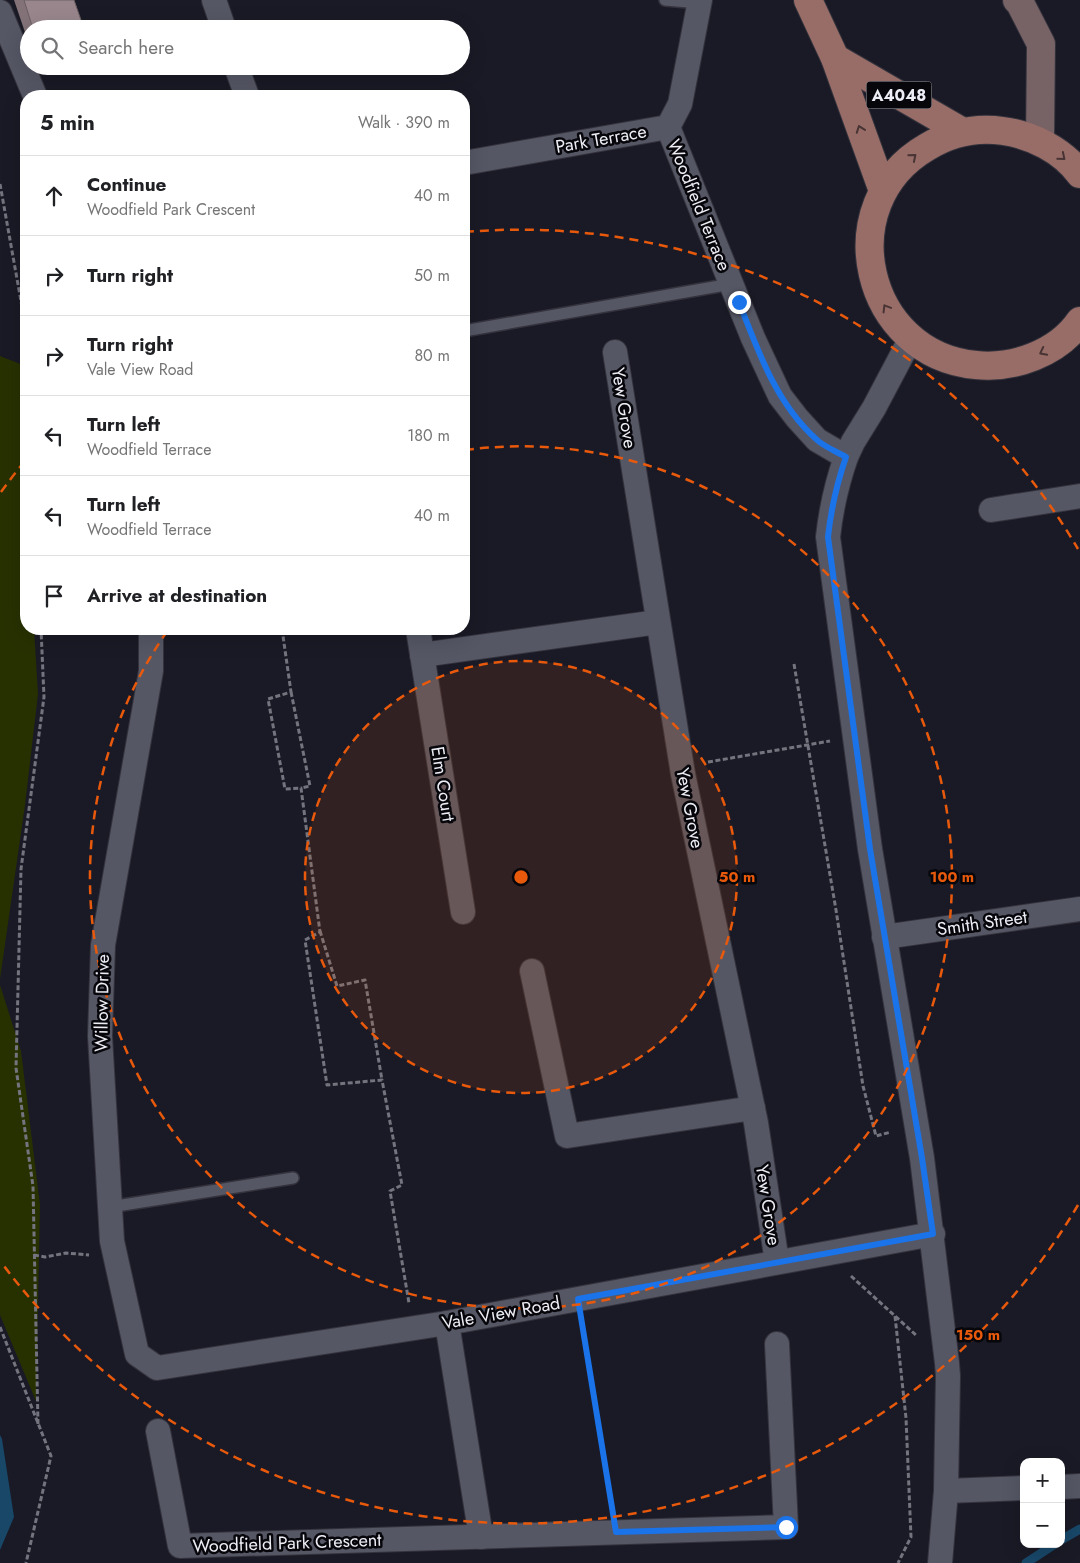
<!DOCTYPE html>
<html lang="en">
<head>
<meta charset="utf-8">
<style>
  :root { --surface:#fff; --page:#f6f6f6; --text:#202124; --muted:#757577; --line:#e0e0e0 }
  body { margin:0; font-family:Jost,sans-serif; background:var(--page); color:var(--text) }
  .controls { position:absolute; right:15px; bottom:15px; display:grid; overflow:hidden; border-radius:10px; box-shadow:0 5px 20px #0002 }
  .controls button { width:45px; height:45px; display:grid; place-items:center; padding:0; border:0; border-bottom:1px solid var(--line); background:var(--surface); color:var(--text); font:25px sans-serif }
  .stop { position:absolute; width:15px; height:15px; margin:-11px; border:4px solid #1a73e8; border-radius:50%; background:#fff }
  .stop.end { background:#1a73e8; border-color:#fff; box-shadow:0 1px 5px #0008 }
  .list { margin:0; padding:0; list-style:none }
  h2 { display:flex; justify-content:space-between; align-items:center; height:65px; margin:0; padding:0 20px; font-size:21px }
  h2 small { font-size:16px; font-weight:400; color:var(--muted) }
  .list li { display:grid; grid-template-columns:32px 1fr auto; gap:15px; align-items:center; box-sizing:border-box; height:80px; padding:0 20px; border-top:1px solid var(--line) }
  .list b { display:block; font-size:19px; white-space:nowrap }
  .list p { margin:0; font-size:16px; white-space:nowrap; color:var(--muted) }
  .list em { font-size:16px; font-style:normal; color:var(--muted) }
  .icon { flex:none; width:28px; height:28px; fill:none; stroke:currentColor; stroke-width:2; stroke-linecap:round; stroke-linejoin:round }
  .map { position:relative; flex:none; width:1080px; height:1563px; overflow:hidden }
  .search { position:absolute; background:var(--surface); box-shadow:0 5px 20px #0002; left:20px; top:20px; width:450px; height:55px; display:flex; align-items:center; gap:12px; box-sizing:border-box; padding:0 18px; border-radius:28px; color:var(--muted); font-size:19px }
  .panel { position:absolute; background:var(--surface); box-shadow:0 5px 20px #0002; left:20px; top:90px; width:450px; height:545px; border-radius:20px }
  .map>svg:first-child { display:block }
</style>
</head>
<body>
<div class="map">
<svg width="1080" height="1563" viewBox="0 0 1080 1563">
  <rect width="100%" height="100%" fill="#1a1a26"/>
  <g fill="#273100">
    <polygon points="0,356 23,365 26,411 26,629 34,629 38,694 25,805 0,979"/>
    <polygon points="0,985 21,1051 40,1205 36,1401 0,1315"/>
  </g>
  <polygon fill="#184768" points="0,1435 2,1439 14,1517 0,1550"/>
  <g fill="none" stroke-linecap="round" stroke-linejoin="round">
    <g stroke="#184768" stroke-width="9">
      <polyline points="1061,1540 1080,1529"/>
      <polyline points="1026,1563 1055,1544"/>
    </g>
    <g stroke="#34333d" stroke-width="14">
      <g id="lane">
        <polyline points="665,0 700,3"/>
        <polyline points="464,331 731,284"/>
        <polyline points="110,1207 293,1178"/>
      </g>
    </g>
    <g stroke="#34333d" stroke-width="26">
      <g id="street">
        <polyline points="214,0 224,29"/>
        <polyline points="0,12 35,96"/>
        <polyline points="236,66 247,96"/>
        <path d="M668 127 753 338 780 396 797 418 817 440 846 457C837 483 831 509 828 537L870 849 922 1158 947 1363 948 1376 946 1491 940 1563"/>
        <polyline points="464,163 668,127 680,104 700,0"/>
        <polyline points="615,352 683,774 756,1123 777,1262"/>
        <polyline points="846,457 853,442 874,408 911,338"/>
        <polyline points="991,510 1080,496"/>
        <polyline points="151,629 151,671 103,945 100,1036 112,1241 137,1354 157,1368 447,1323 933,1234"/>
        <polyline points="418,629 463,912"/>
        <polyline points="422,655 658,622"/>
        <polyline points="884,937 1080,909"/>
        <polyline points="532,971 567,1136 753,1108"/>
        <polyline points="447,1323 481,1537"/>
        <polyline points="158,1431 180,1546 786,1527 777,1344"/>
        <polyline points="1061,1487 1080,1486"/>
        <polyline points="946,1491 1024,1488"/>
      </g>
    </g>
    <g stroke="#34333d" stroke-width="30">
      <polyline id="secondary" points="1017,0 1020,3 1041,44 1040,141"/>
    </g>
    <g stroke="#34333d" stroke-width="30">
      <g id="primary">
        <polyline points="808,0 835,58 883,191"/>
        <polyline points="835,58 963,132"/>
        <path d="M1080 174C1062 150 1032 135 1003 131 976 127 950 133 927 147 829 204 864 355 976 365 1014 369 1058 353 1080 321"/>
      </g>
    </g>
    <g stroke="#73747e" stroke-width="3" stroke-dasharray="5 2.5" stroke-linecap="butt">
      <polyline points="0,184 26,329"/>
      <polyline points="282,629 291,692 268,699 285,789 301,788 320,932 305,940 327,1085 382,1080 402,1185 390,1191 409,1303"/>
      <polyline points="794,664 836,910 863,1086 876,1136 891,1132"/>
      <polyline points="291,692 310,786 301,788"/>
      <polyline points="708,762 830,741"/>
      <polyline points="320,931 337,986 365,980 382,1080"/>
      <polyline points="34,1255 45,1257 66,1253 89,1255"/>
      <polyline points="851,1276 917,1336"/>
      <polyline points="895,1316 906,1418 911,1537 898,1563"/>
      <polyline points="582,1324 612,1505"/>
      <polyline points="0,1327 51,1456 26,1563"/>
      <polyline points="38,1424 33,1186 16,1068 21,869 44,697 41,629"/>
    </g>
    <use href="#lane" stroke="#565765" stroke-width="11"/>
    <use href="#street" stroke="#565765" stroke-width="24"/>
    <use href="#secondary" stroke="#776266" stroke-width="28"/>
    <use href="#primary" stroke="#996d67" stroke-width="28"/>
  </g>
  <polygon fill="#837378" points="14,0 74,0 82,23 78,29 29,29 29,44"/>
  <polygon fill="#6a5e62" points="82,23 78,29 64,29"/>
  <polygon fill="#98868c" stroke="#6a5e62" points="24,0 74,0 82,23 64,29 33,29"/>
  <defs><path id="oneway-chevron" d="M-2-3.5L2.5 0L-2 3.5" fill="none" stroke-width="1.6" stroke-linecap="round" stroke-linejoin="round" transform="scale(1.25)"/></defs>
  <g stroke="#483434">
    <use href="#oneway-chevron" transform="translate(860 129) rotate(-110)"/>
    <use href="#oneway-chevron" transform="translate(913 157) rotate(-40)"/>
    <use href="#oneway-chevron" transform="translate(1062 157) rotate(40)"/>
    <use href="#oneway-chevron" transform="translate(886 308) rotate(-121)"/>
    <use href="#oneway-chevron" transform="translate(1043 352) rotate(153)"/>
  </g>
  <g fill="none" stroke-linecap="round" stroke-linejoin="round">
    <path stroke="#1a73e8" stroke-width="6" d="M739 302C758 351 776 403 816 439 824 447 836 451 846 457 837 483 831 509 828 537L870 849 922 1158 933 1234 578 1299 616 1532 786 1527"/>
  </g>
  <circle cx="521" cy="877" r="216" fill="#e8590c" fill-opacity=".12"/>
  <g fill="none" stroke="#e8590c" stroke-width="2.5" stroke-dasharray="9 6">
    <circle cx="521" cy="877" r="216"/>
    <path d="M465 450A431 431 0 1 1 168 630"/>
    <path d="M1078 1205A647 647 0 0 1 1 1262M1 492A647 647 0 0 1 25 461M465 232A647 647 0 0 1 1078 549"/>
  </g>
  <g text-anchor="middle" stroke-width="5" stroke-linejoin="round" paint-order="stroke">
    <rect fill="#06060b" stroke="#a7a8af" stroke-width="1" x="866.5" y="81.5" width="65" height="27" rx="4"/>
    <g font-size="16" font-weight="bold" fill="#ecedf5">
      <text x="899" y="101">A4048</text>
    </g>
    <g font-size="18" fill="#ecedf5" stroke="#06060b">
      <text transform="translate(601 139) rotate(-10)" y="6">Park Terrace</text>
      <text transform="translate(699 205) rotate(68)" y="6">Woodfield Terrace</text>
      <text transform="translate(624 408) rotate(81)" y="6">Yew Grove</text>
      <text transform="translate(443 784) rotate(81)" y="6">Elm Court</text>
      <text transform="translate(690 808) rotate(79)" y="6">Yew Grove</text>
      <text transform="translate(982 923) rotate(-8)" y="6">Smith Street</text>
      <text transform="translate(102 1003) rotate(-89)" y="6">Willow Drive</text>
      <text transform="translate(768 1205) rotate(81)" y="6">Yew Grove</text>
      <text transform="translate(501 1313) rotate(-10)" y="6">Vale View Road</text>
      <text transform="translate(287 1543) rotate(-2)" y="6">Woodfield Park Crescent</text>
    </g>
  </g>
  <circle cx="521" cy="877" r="8" fill="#e8590c" stroke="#06060b" stroke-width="2.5"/>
  <g font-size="15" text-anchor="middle" font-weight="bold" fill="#e8590c" stroke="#06060b" stroke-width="5" stroke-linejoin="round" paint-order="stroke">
    <text x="737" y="882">50 m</text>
    <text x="952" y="882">100 m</text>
    <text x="978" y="1340">150 m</text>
  </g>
</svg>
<div class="controls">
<button>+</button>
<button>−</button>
</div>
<div class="stop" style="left:786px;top:1527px"></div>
<div class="stop end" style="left:739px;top:302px"></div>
<div class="search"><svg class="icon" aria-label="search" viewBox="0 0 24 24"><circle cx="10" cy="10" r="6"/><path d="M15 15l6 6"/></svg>Search here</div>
<section class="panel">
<h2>5 min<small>Walk · 390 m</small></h2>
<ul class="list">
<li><svg class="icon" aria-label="ahead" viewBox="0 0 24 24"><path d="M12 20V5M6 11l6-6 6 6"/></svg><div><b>Continue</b><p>Woodfield Park Crescent</p></div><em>40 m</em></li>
<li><svg class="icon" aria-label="right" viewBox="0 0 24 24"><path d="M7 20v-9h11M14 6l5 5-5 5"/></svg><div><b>Turn right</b></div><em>50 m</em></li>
<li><svg class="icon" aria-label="right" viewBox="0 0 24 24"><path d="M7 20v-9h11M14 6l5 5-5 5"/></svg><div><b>Turn right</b><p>Vale View Road</p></div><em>80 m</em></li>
<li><svg class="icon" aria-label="left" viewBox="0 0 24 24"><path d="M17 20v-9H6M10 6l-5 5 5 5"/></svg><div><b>Turn left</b><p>Woodfield Terrace</p></div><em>180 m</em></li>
<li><svg class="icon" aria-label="left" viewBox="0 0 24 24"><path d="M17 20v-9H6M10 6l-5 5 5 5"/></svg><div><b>Turn left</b><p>Woodfield Terrace</p></div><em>40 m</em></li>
<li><svg class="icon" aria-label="arrive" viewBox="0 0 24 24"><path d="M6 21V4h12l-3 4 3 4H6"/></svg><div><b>Arrive at destination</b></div></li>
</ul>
</section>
</div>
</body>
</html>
